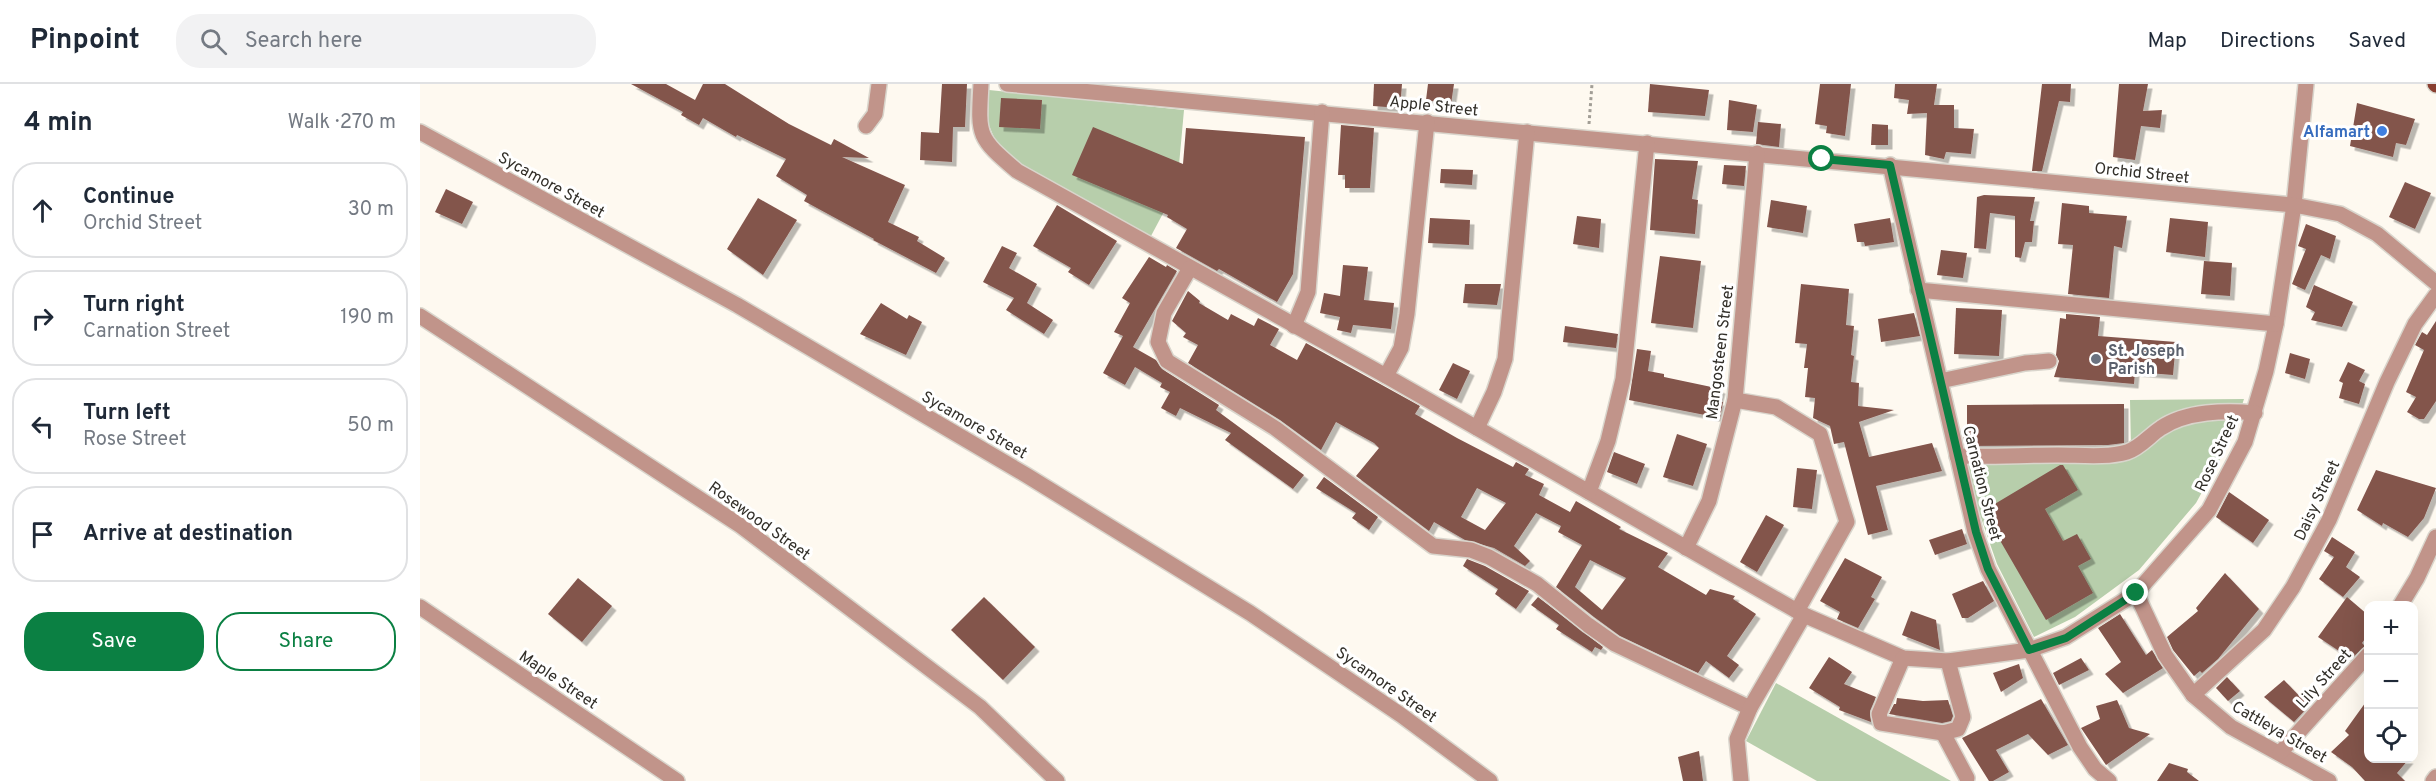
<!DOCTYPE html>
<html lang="en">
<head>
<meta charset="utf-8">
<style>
  :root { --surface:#fff; --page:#f2f2f3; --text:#1f2937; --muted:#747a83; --line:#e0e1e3; --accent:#0b8043 }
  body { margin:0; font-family:Overpass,sans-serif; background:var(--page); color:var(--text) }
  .controls { position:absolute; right:18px; bottom:18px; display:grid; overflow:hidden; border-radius:12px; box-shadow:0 6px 24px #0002 }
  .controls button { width:54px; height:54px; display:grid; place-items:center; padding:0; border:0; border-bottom:2px solid var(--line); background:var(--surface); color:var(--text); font:30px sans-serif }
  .stop { position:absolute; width:18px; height:18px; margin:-14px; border:4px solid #0b8043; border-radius:50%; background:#fff }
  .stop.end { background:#0b8043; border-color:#fff; box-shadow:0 2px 6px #0008 }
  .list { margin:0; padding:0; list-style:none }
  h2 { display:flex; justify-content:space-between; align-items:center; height:78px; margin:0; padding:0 24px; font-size:26px }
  h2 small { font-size:20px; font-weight:400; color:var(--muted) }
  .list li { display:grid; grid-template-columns:39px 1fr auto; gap:18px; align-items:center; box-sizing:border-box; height:96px; margin:0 12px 12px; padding:0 12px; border:2px solid var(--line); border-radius:24px }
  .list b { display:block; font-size:22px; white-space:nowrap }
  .list p { margin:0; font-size:20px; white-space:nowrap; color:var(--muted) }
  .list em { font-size:20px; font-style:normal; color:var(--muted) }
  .actions { display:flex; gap:12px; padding:18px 24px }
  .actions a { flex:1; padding:14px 0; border:2px solid var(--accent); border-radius:24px; text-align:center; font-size:21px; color:var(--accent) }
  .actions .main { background:var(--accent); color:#fff }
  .icon { flex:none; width:33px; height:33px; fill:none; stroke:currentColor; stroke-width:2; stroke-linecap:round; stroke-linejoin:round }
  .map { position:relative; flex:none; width:2016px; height:697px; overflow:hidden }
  header { display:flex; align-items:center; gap:36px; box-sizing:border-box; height:84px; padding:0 30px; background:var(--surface); border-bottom:2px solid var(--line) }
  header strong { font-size:28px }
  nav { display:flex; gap:33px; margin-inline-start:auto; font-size:21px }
  .search { width:420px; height:54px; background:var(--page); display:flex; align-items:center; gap:15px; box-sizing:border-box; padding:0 21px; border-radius:24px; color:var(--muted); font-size:22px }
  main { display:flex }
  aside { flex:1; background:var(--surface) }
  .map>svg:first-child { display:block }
</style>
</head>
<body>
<header>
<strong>Pinpoint</strong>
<div class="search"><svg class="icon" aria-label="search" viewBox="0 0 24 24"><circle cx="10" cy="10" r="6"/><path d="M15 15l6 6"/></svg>Search here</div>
<nav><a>Map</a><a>Directions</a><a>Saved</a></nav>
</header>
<main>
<aside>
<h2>4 min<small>Walk · 270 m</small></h2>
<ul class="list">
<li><svg class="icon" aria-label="ahead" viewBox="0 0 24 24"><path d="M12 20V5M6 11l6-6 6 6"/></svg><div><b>Continue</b><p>Orchid Street</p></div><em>30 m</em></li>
<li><svg class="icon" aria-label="right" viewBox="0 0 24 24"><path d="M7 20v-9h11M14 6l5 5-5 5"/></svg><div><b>Turn right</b><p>Carnation Street</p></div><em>190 m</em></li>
<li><svg class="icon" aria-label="left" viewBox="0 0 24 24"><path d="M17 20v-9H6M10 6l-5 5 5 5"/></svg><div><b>Turn left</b><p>Rose Street</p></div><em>50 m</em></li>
<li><svg class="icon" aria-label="arrive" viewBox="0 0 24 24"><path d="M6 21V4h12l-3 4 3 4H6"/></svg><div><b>Arrive at destination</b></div></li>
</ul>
<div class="actions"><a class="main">Save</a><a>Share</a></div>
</aside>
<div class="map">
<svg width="2016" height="697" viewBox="0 0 2016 697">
  <defs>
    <filter id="shadow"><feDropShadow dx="4.5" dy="4.5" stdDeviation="0" flood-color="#0004"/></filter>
  </defs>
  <rect width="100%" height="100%" fill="#fef9f0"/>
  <g fill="#b7ceab">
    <polygon points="569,6 764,26 757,103 731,152 602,81 575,56 568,39"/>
    <polygon points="1824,315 1810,357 1776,419 1719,486 1655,533 1614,553 1577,480 1558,425 1543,367 1711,364 1710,316"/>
    <polygon points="1356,599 1531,697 1397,697 1326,657"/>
  </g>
  <g fill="#83544c" fill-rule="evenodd" filter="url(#shadow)">
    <polygon points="211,0 246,0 275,16 283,0 305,0 369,40 411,61 414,55 449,74 422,73 485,101 468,138 499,153 497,157 525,174 516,189 453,156 454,155 384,117 387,111 356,92 366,75 317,51 316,53 283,34 279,41 261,31 263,28"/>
    <polygon points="522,0 547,0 545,43 533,43 532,78 500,76 501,48 519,49"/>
    <polygon points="954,0 982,0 980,24 953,22"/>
    <polygon points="1008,0 1034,0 1031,20 1006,16"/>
    <polygon points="1230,0 1289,6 1285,32 1228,28"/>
    <polygon points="1400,0 1431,0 1425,52 1406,49 1407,42 1395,40"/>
    <polygon points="1475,0 1517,0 1514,21 1534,21 1534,44 1554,45 1551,70 1526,68 1524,75 1505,71 1507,29 1487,30 1489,16 1474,14"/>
    <polygon points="1622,0 1651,0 1650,18 1639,17 1622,87 1612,87"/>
    <polygon points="1699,0 1728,0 1723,27 1742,26 1740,44 1721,42 1715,76 1693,73"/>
    <polygon points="581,14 622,16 620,45 579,43"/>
    <polygon points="1309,16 1337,21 1333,48 1307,46"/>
    <polygon points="1937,19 1995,35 1986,61 1976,59 1973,73 1930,62"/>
    <polygon points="1338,38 1361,40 1359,63 1336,60"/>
    <polygon points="1452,40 1468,41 1468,61 1451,61"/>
    <polygon points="921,41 954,44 950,104 925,104 925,91 918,91"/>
    <polygon points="673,43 763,80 766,44 885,53 873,190 857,218 799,185 797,187 756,164 767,145 747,133 748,131 652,91"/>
    <polygon points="1235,75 1278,77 1272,115 1278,116 1275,150 1230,146"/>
    <polygon points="1304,81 1326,82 1324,102 1302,100"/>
    <polygon points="1021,85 1053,86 1052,101 1020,99"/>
    <polygon points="1985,98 2011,109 1995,145 1969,133"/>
    <polygon points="26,105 53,118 42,140 15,128"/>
    <polygon points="1564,111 1615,113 1610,137 1614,137 1612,158 1605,158 1601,174 1595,173 1595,132 1570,129 1566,165 1554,164 1557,113"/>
    <polygon points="338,114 377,136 343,191 307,165"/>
    <polygon points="1351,116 1387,122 1383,149 1347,143"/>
    <polygon points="1642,119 1669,122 1669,129 1707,132 1702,164 1694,162 1689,214 1648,210 1653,161 1638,160"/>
    <polygon points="637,121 697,157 669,201 648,188 651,184 613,162"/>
    <polygon points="1157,132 1181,135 1179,164 1153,160"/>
    <polygon points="1010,134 1050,136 1049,161 1008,159"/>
    <polygon points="1470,134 1474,158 1445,162 1444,158 1437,158 1434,140"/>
    <polygon points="1750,134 1788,138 1785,173 1746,168"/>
    <polygon points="1886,140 1916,152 1910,175 1901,171 1885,206 1872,200 1886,165 1878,162"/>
    <polygon points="582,162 597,169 589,184 617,200 607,219 633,236 624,250 586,226 594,214 563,198"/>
    <polygon points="1521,166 1547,169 1543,194 1517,191"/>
    <polygon points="1240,172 1281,177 1273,244 1231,239"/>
    <polygon points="729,173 746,183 747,181 757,187 713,263 736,276 742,285 799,321 796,326 884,391 873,405 805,356 811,349 760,324 756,332 741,324 750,308 740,303 742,299 715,283 705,301 683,289 703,252 694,248 710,219 702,214"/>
    <polygon points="1784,177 1812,179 1810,212 1781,210"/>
    <polygon points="923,181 948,183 944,216 974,219 971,245 933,241 931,249 917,246 920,233 900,229 904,209 920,212"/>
    <polygon points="1045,200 1081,200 1077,221 1043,219"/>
    <polygon points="1381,200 1429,205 1426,241 1434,242 1431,271 1434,272 1431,298 1439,299 1438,322 1474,326 1439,338 1449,373 1512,359 1522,387 1456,402 1468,446 1448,451 1424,358 1414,360 1410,342 1393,334 1395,314 1385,313 1388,284 1384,284 1387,260 1375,259"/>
    <polygon points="1894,201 1933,218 1922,243 1891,236 1895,228 1886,223"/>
    <path d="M768 207 780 217 779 219 808 236 811 230 834 242 838 234 859 245 850 261 877 276 886 259 1000 322 995 330 1037 354 1093 383 1096 378 1109 385 1105 391 1124 400 1119 411 1150 428 1156 417 1201 443 1199 445 1248 469 1238 483 1286 511 1290 505 1315 512 1313 515 1336 530 1307 572 1319 581 1309 594 1286 577 1278 589 1200 552 1174 533 1136 503 1162 461 1138 448 1141 442 1116 429 1094 462 1110 477 1105 482 1074 464 1045 456 1014 438 1009 447 936 392 959 364 954 359 916 338 901 366 860 336 768 279 778 261 763 253 766 249 752 237ZM1057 404 1086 419 1065 446 1041 433ZM1170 476 1206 494 1182 526 1155 503Z"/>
    <polygon points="461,219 487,235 489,231 502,238 486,271 440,250"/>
    <polygon points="1536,224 1582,226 1579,272 1534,270"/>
    <polygon points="1494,229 1500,252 1461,258 1458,235"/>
    <polygon points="1646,230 1680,233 1678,252 1756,258 1753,291 1715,288 1714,300 1634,293 1639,277 1636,271 1640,234 1646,235"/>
    <polygon points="2016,237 2016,317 2004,335 1999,335 1987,328 1996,313 1986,308 2004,266 1995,261 2002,248 2007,251"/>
    <polygon points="1145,242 1198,250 1196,264 1143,258"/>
    <polygon points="1217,265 1231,267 1228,287 1244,290 1244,293 1301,305 1298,317 1303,318 1300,334 1209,316"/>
    <polygon points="1870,269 1890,275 1885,295 1865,289"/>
    <polygon points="1928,278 1945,286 1939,297 1945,300 1939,320 1919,314 1923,299 1919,297"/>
    <polygon points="1033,279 1050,287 1037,315 1019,306"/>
    <polygon points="1704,320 1704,359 1688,361 1545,362 1543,352 1547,351 1547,321"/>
    <polygon points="1257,350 1287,360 1273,402 1243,393"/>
    <polygon points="1194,368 1225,380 1217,400 1187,388"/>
    <polygon points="1640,381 1643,381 1658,406 1625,425 1643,457 1657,450 1671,475 1658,482 1673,509 1626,536 1563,427"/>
    <polygon points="1377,384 1397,386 1392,425 1373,423"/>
    <polygon points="1956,386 2016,404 2004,434 1988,453 1963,439 1962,442 1937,426"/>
    <polygon points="904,393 958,433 949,446 932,434 936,429 896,404"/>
    <polygon points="1809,408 1849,436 1833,459 1796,433"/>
    <polygon points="1346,431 1364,441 1337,488 1320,478"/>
    <polygon points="1542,445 1547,460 1515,471 1509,456"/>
    <polygon points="1912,453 1935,468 1926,483 1940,493 1923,513 1899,495 1914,473 1904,467"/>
    <polygon points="1425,474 1462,493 1451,513 1455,515 1438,544 1417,535 1420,528 1400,517"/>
    <polygon points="1047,475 1065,482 1109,507 1096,525 1075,510 1078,505 1043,482"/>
    <polygon points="1805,489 1839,525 1798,575 1782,589 1780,587 1774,592 1753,566 1747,553 1778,527 1776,524"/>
    <polygon points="158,494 192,522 162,558 128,530"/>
    <polygon points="1563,497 1574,517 1548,534 1542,534 1532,510"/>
    <polygon points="564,513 615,563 583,596 531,546"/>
    <polygon points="1118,513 1183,563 1181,566 1175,563 1172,568 1136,545 1139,541 1111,521"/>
    <polygon points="1927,513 1948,531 1948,551 1942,559 1945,562 1931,575 1898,553"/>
    <polygon points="1491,527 1516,536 1520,566 1482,551"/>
    <polygon points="1700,530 1726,571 1732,566 1743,584 1703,609 1685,590 1701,578 1678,544"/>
    <polygon points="1409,573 1432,588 1424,600 1456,613 1450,627 1451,638 1419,626 1420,623 1389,604"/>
    <polygon points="1661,574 1669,586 1639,601 1633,589"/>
    <polygon points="1599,580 1603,594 1581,608 1573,589"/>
    <polygon points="1807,593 1820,607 1808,617 1796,604"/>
    <polygon points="1864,596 1889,622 1874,638 1844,613"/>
    <polygon points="1477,614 1503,617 1528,616 1533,632 1531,637 1522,639 1469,630 1474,620 1476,620"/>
    <polygon points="1621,615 1648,661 1628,671 1608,650 1576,666 1589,688 1573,697 1569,697 1542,654"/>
    <polygon points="1948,615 1948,675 1989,675 1977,689 1985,697 1945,697 1932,683 1911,668 1929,651 1925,647"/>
    <polygon points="1697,616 1709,644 1730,650 1686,681 1661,644 1680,635 1676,622"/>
    <polygon points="1279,667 1283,697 1263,697 1258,673"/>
    <polygon points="1749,679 1768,685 1767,688 1779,697 1737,697"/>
  </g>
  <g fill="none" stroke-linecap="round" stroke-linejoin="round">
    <g stroke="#d9d5cc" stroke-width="18">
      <g id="minor">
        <path d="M561 0C558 52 557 53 597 87L966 292 1384 531 1483 574 1528 577 1609 566 1646 553 1716 509 1789 426 1825 358 1846 287 1856 240 1874 121 1886 0"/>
        <polyline points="587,0 1874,121 1920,130 1957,150 2016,199"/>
        <polyline points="446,42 455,30 459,0"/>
        <polyline points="0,48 317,221 606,391 830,529 981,631 1070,697"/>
        <polyline points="1470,81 1555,448 1568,485 1660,663 1675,685 1689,697"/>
        <polyline points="770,184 744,229 738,258 747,277 855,344 1013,462 1051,466 1069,473 1117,500 1168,541 1195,560 1330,624"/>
        <polyline points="1498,206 1856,240"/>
        <polyline points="0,232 321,442 560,623 637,697"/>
        <polyline points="874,242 888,208 902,28"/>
        <polyline points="966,292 981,264 987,230 1007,38"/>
        <polyline points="1520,297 1605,279 1629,277"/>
        <polyline points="1315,316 1356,323 1400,350 1427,438 1377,527"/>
        <polyline points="1057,344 1074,308 1085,275 1107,48"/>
        <path d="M1537 372C1571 373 1605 371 1638 371 1660 371 1686 374 1707 368 1720 364 1730 351 1741 344 1766 327 1806 326 1835 329"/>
        <polyline points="1169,408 1188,357 1203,295 1227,59"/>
        <polyline points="1266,464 1289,417 1315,316 1337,69"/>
        <polyline points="1716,509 1745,571 1773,611 1811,643 1909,697"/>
        <polyline points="1980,522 1997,494 2016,453"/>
        <polyline points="0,523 257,697"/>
        <polyline points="1483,574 1459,630 1461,639 1523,649 1538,645 1543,633 1528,577"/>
        <polyline points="1773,611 1844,546 1873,503 1909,436 1967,298 1995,240 2016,211"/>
        <polyline points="1523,649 1547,694"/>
        <polyline points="1860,669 1948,571"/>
        <polyline points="1321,697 1317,655 1330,624 1384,531"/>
        <polyline points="2013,697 2016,693"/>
      </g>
    </g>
    <g stroke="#d9d5cc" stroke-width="18">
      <polyline id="major" points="2015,0 2016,1"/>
    </g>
    <polyline stroke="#a29e96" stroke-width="3" stroke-dasharray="3 3" stroke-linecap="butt" points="1169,40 1172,0"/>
    <use href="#minor" stroke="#c1948a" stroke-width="15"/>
    <use href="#major" stroke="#893e30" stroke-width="15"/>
  </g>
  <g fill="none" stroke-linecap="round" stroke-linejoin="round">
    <polyline stroke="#0b8043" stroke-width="8" points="1402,75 1470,81 1556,448 1568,485 1609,566 1646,554 1716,509"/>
  </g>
  <circle fill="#3f7fe0" stroke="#fff" stroke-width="2" cx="1962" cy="47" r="6"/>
  <circle fill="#6b7280" stroke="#fff" stroke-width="2" cx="1676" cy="275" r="6"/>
  <g text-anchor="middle" stroke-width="6" stroke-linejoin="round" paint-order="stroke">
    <g font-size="16" fill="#322f29" stroke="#fff">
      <text transform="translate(1014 21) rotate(6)" y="6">Apple Street</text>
      <text transform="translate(1722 88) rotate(6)" y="6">Orchid Street</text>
      <text transform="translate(132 100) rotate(29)" y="6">Sycamore Street</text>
      <text transform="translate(1299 268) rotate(-83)" y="6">Mangosteen Street</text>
      <text transform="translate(555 340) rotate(30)" y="6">Sycamore Street</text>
      <text transform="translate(1796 369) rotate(-65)" y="6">Rose Street</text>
      <text transform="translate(1563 399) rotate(76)" y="6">Carnation Street</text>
      <text transform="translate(1896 416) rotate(-65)" y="6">Daisy Street</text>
      <text transform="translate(340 436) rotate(36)" y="6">Rosewood Street</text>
      <text transform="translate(1903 594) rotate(-48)" y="6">Lily Street</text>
      <text transform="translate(139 595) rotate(34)" y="6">Maple Street</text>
      <text transform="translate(967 600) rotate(35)" y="6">Sycamore Street</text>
      <text transform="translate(1860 647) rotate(30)" y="6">Cattleya Street</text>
    </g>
    <g font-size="16" font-weight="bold" fill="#366cbe" stroke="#fff" text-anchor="end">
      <text x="1950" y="53">Alfamart</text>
    </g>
    <g font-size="16" font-weight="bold" fill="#5b616d" stroke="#fff" text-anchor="start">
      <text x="1688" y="272">St. Joseph<tspan x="1688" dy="18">Parish</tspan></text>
    </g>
  </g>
</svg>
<div class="controls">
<button>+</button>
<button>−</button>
<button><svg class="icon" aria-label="locate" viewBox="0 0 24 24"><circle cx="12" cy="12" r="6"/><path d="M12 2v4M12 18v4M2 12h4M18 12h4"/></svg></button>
</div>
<div class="stop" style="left:1402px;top:75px"></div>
<div class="stop end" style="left:1716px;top:509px"></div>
</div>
</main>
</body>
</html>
